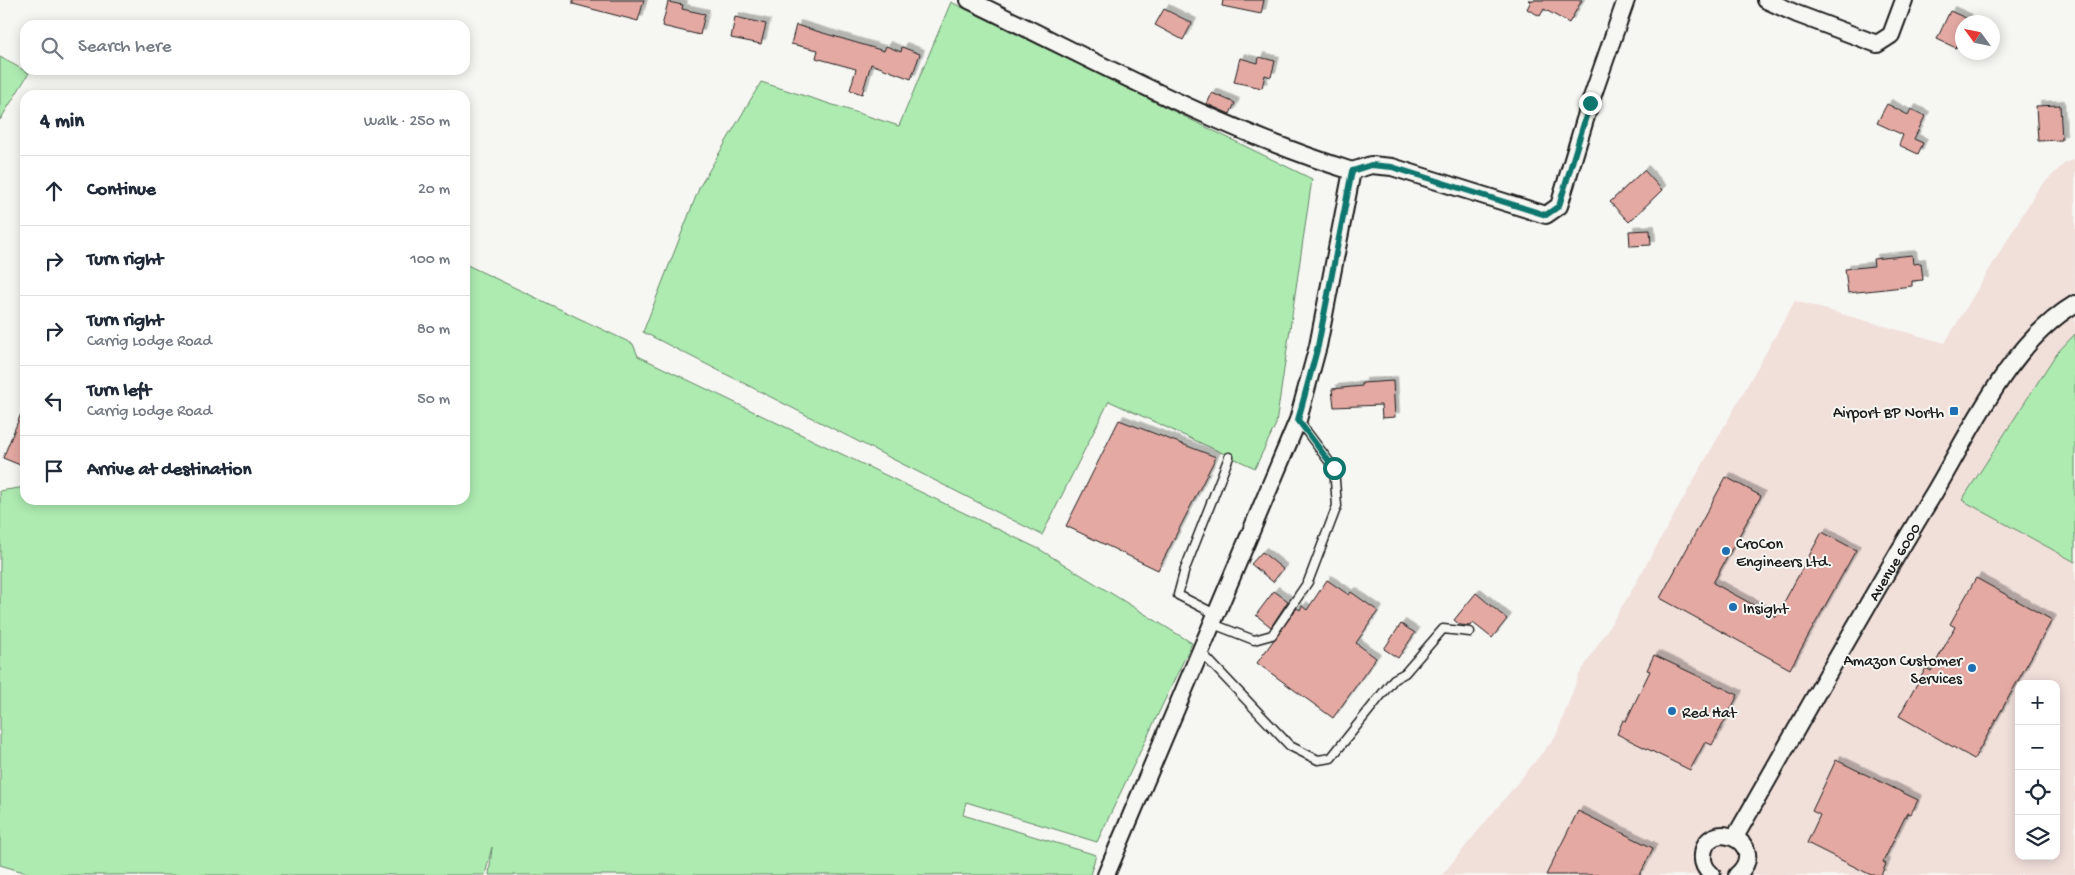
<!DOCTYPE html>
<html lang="en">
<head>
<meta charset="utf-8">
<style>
  :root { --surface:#fff; --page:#f6f6f7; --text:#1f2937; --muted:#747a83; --line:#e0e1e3 }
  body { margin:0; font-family:"Gochi Hand",sans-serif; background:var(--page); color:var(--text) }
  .controls { position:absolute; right:15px; bottom:15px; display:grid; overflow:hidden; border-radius:10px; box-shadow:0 2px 12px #0003 }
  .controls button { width:45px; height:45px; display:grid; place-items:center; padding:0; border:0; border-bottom:1px solid var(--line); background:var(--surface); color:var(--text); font:25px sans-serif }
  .compass { position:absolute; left:1955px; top:15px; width:45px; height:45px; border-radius:50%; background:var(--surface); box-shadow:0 2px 12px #0003; rotate:303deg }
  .stop { position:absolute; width:15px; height:15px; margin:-11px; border:4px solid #0f766e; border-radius:50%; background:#fff }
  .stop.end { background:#0f766e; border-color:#fff; box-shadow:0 1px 5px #0008 }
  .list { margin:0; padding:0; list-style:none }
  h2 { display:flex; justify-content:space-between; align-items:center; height:65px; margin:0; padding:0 20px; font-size:21px }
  h2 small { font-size:16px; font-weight:400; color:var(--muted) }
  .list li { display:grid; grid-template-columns:32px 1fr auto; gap:15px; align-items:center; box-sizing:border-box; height:70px; padding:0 20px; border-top:1px solid var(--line) }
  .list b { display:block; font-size:19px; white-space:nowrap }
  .list p { margin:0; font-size:16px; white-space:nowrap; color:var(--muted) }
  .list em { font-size:16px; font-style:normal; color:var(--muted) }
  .icon { flex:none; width:28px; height:28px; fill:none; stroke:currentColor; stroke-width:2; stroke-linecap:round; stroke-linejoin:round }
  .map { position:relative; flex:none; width:2075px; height:875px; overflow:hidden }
  .search { position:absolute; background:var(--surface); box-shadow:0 2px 12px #0003; left:20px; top:20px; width:450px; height:55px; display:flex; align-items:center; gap:12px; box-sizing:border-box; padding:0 18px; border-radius:15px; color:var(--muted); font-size:19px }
  .panel { position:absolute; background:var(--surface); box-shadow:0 2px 12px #0003; left:20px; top:90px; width:450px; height:415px; border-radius:15px }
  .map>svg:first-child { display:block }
</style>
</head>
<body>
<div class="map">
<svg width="2075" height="875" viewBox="0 0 2075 875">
  <defs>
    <filter id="shadow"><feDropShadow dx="4.5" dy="-4.5" stdDeviation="0" flood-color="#0004"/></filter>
  </defs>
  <rect width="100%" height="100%" fill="#f6f6f2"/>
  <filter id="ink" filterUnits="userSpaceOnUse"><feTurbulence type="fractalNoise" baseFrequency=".02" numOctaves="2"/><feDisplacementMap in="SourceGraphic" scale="10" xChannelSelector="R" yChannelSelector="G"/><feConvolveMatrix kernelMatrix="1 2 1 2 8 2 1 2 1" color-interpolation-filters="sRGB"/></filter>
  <g filter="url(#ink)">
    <path fill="#f1dfda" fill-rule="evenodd" d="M2075 159V875H1442L1556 736 1579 675 1629 595 1795 301 1945 343 2038 189 2065 163ZM2019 684H2056V856H2019Z"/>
    <g fill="#adebb1" stroke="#648466">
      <polygon points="951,2 1312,179 1276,424 1255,468 1109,401 1042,535 643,332 700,186 761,82 899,126"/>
      <polygon points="0,57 29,73 0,120"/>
      <polygon points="465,264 633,344 638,356 1039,549 1192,643 1097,842 966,802 963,815 1096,855 1090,875 489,875 492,847 485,875 34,875 0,865 0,491 25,487 25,500 465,500"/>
      <polygon points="2075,334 2075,562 1962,500 2056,354"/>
    </g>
    <g fill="#e4a9a3" stroke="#1c1c1c" filter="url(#shadow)">
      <polygon points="573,0 644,0 638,21 573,4"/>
      <polygon points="1223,0 1264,0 1261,14 1222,6"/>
      <polygon points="1528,0 1582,0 1569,23 1544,9 1540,16 1527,9 1531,1"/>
      <polygon points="668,2 683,5 682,9 705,14 700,35 662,26"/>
      <polygon points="1164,9 1192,23 1183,40 1155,25"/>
      <polygon points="1950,11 1968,19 1967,22 1962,22 1962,32 1956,48 1937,39"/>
      <polygon points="735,17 766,24 761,44 731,38"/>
      <polygon points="796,25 884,51 886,46 901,52 902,47 920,54 911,79 871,64 862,94 850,90 856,69 816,58 818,50 791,44"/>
      <polygon points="1259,57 1275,61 1271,77 1265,75 1262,88 1234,82 1240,58 1258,63"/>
      <polygon points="1212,93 1235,103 1230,114 1207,104"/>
      <polygon points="1887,104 1908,115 1911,109 1925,116 1914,139 1923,143 1918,154 1899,145 1903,135 1877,123"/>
      <polygon points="2060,105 2062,140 2038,141 2036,106"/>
      <polygon points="1644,170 1662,190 1629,222 1610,202"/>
      <polygon points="1650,230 1651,245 1630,246 1629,231"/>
      <polygon points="1912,255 1913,264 1921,263 1923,280 1912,281 1912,286 1848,293 1845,269 1874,266 1873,259"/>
      <polygon points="1393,381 1395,417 1382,418 1381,405 1334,407 1332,389 1362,386 1362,383"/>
      <polygon points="25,404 25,467 3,458"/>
      <polygon points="1119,420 1216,457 1158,570 1066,526"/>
      <polygon points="1726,477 1761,496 1713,583 1776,617 1822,532 1856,550 1790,669 1660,598"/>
      <polygon points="1262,552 1283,569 1273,582 1251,564"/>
      <polygon points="1976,578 2052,620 1974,759 1899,716 1926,668 1931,671 1955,627 1950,624"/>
      <polygon points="1327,580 1349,595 1351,592 1378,611 1356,643 1376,658 1333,718 1257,663 1297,608 1300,610 1302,606 1307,610"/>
      <polygon points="1274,591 1288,601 1271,627 1256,615"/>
      <polygon points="1476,593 1507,619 1492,638 1473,623 1471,626 1460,625 1454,620"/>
      <polygon points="1401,624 1415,633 1398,658 1384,649"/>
      <polygon points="1654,655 1738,695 1712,745 1705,742 1690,770 1617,734 1623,720 1626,721 1650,671 1647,670"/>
      <polygon points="1836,760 1918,800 1911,814 1907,813 1883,862 1886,864 1881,875 1871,875 1807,843 1820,815 1812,811"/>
      <polygon points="1578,811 1653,848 1640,875 1546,875"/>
    </g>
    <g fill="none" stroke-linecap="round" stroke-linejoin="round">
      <g stroke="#1c1c1c" stroke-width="11">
        <g id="service">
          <polyline points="1217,615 1178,595 1185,569 1229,457"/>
          <polyline points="1213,624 1254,640 1272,635 1308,582 1337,506 1334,468 1298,420"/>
          <polyline points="1200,651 1290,746 1318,760 1331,758 1394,679 1405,673 1443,629 1470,632"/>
        </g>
      </g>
      <g stroke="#1c1c1c" stroke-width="20">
        <g id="minor">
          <path d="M969 0C1096 61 1218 129 1352 171"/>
          <polyline points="1766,0 1797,14 1877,44 1891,35 1904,0"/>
          <polyline points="1352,171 1371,165 1392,167 1546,215 1559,206 1590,103 1626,0"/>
          <path id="s1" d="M1735 837C1801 722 1865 606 1934 493 1972 429 2010 343 2075 304"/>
          <polyline points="1106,875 1298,420 1318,346 1352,171"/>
          <path d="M1712 875C1706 870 1702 863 1703 855 1706 815 1772 843 1737 875"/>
        </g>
      </g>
      <use href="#service" stroke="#f6f6f2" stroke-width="8"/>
      <use href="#minor" stroke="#f6f6f2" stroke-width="16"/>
    </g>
  </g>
  <g fill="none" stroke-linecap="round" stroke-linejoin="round" filter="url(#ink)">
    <polyline stroke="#0f766e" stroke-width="6" points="1334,468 1298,420 1318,346 1352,171 1371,165 1392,167 1546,215 1559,206 1590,103"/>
  </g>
  <g fill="#1f6fb2" stroke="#f6f6f2" stroke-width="2">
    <rect x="1949" y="406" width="10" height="10" rx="2.5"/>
    <circle cx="1726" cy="551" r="5"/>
    <circle cx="1733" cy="607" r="5"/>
    <circle cx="1972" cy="668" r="5"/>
    <circle cx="1672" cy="711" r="5"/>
  </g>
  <g text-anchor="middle" stroke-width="4" stroke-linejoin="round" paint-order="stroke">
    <g font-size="16" fill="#1c1c1c" stroke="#f6f6f2" text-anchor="start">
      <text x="1944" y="417" text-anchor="end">Airport BP North</text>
      <text x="1736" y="548">CroCon<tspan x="1736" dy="18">Engineers Ltd.</tspan></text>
      <text x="1743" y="613">Insight</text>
      <text x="1962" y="665" text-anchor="end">Amazon Customer<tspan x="1962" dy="18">Services</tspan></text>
      <text x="1682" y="717">Red Hat</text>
    </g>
    <g font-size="16" fill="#1c1c1c" stroke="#f6f6f2">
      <text dy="6" stroke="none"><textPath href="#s1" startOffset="318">Avenue 6000</textPath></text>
    </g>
  </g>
</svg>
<div class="controls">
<button>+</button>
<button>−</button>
<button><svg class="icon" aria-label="locate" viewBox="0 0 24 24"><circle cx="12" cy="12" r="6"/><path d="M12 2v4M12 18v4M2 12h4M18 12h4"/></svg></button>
<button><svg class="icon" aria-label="layers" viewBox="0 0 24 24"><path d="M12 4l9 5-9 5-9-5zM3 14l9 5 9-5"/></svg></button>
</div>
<svg class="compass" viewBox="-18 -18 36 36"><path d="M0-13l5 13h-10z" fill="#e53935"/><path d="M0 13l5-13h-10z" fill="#747a83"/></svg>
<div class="stop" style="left:1334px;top:468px"></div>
<div class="stop end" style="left:1590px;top:103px"></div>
<div class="search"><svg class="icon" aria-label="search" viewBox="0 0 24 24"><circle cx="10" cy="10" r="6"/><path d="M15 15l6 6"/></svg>Search here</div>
<section class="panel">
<h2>4 min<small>Walk · 250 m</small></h2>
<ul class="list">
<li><svg class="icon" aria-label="ahead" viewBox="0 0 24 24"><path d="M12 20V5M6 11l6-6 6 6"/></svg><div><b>Continue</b></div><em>20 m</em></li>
<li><svg class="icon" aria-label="right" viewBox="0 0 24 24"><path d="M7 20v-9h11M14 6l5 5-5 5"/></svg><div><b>Turn right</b></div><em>100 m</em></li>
<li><svg class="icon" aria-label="right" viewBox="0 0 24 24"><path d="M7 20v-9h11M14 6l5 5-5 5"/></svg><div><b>Turn right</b><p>Carrig Lodge Road</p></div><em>80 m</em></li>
<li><svg class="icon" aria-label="left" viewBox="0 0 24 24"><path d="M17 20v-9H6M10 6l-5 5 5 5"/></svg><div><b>Turn left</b><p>Carrig Lodge Road</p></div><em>50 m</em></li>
<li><svg class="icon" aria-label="arrive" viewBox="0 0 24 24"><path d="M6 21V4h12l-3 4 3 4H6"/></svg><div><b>Arrive at destination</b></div></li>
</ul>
</section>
</div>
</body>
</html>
